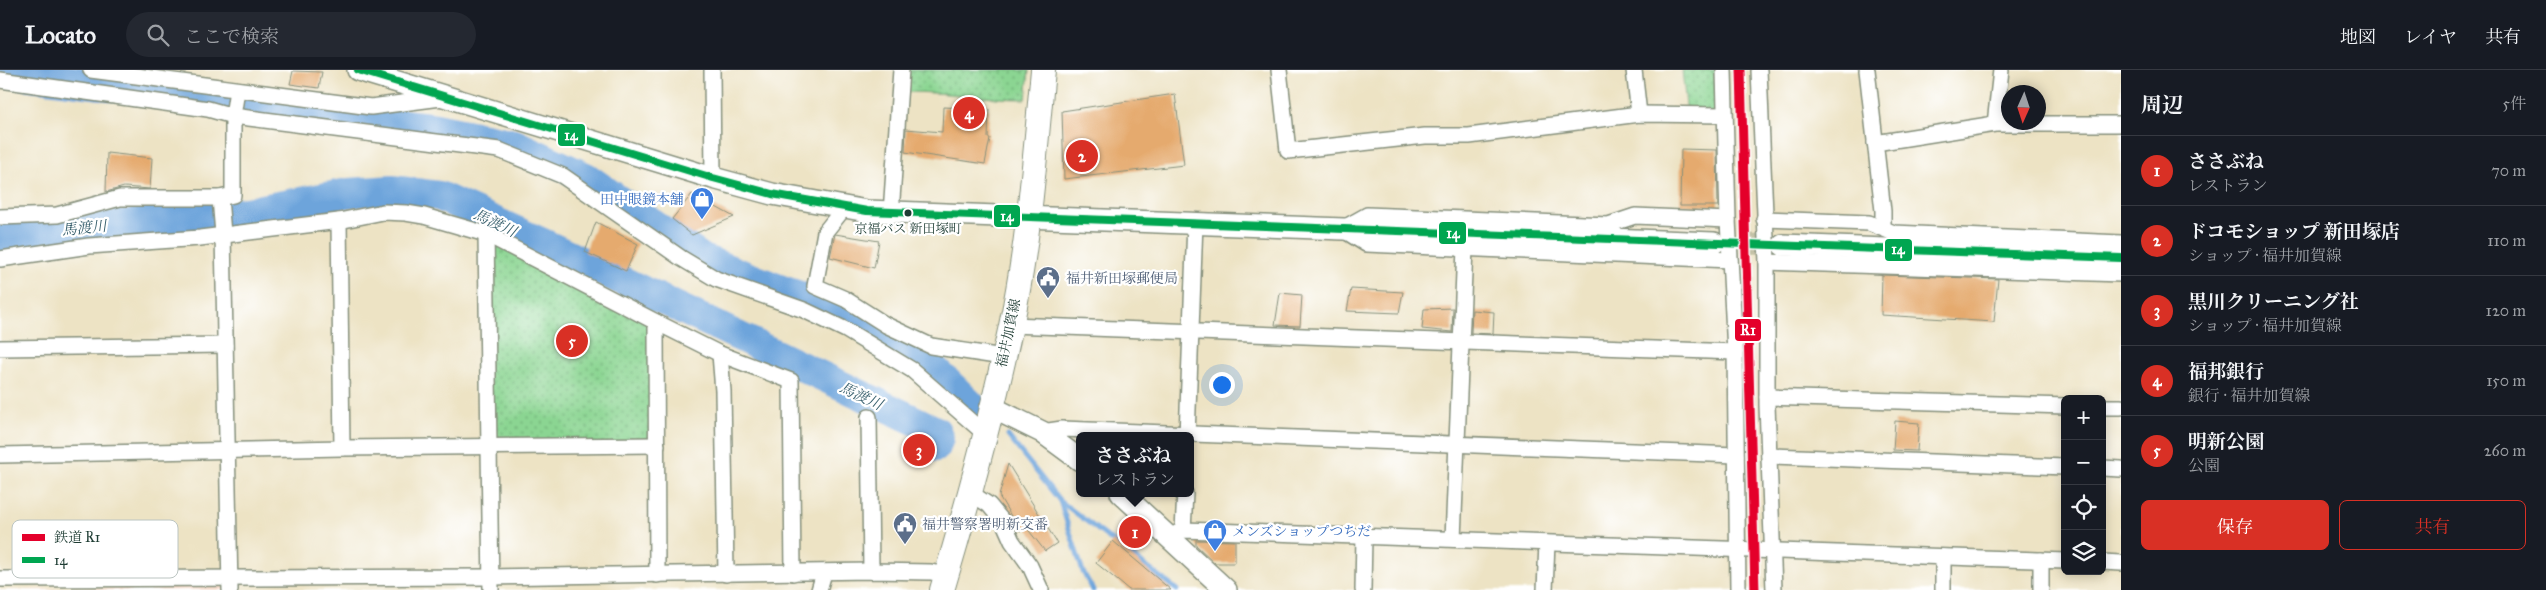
<!DOCTYPE html>
<html lang="ja">
<head>
<meta charset="utf-8">
<style>
  :root { --surface:#171b24; --page:#242831; --text:#f1f3f6; --muted:#9ea1a6; --line:#363941; --accent:#d93025 }
  body { margin:0; font-family:"IM FELL Great Primer","Noto Serif JP",serif; background:var(--page); color:var(--text) }
  .controls { position:absolute; right:15px; bottom:15px; display:grid; overflow:hidden; border-radius:8px; box-shadow:0 2px 12px #0003 }
  .controls button { width:45px; height:45px; display:grid; place-items:center; padding:0; border:0; border-bottom:1px solid var(--line); background:var(--surface); color:var(--text); font:25px sans-serif }
  .compass { position:absolute; left:2001px; top:15px; width:45px; height:45px; border-radius:50%; background:var(--surface); box-shadow:0 2px 12px #0003; rotate:183deg }
  .you { position:absolute; left:1221px; top:314px; width:18px; height:18px; margin:-12px; border:4px solid #fff; border-radius:50%; background:#1a73e8; box-shadow:0 0 0 8px #1a73e833 }
  .badge { display:grid; place-items:center; width:32px; height:32px; border-radius:50%; background:var(--accent); color:#fff; font-size:16px; font-weight:700 }
  .pin { position:absolute; translate:-50% -50%; border:2px solid #fff; box-shadow:0 1px 5px #0006 }
  .popup { position:absolute; left:1076px; top:362px; width:118px; height:65px; box-sizing:border-box; display:grid; place-content:center; border-radius:8px; background:var(--surface); filter:drop-shadow(0 1px 4px #0005); font-size:16px; white-space:nowrap; color:var(--muted) }
  .popup b { font-size:19px; color:var(--text) }
  .popup::after { content:''; position:absolute; left:50%; top:100%; margin-left:-10px; border:10px solid transparent; border-top-color:var(--surface) }
  .list { margin:0; padding:0; list-style:none }
  h2 { display:flex; justify-content:space-between; align-items:center; height:65px; margin:0; padding:0 20px; font-size:21px }
  h2 small { font-size:16px; font-weight:400; color:var(--muted) }
  .list li { display:grid; grid-template-columns:32px 1fr auto; gap:15px; align-items:center; box-sizing:border-box; height:70px; padding:0 20px; border-top:1px solid var(--line) }
  .list b { display:block; font-size:19px; white-space:nowrap }
  .list p { margin:0; font-size:16px; white-space:nowrap; color:var(--muted) }
  .list em { font-size:16px; font-style:normal; color:var(--muted) }
  .actions { display:flex; gap:10px; padding:15px 20px }
  .actions a { flex:1; padding:11px 0; border:1px solid var(--accent); border-radius:8px; text-align:center; font-size:18px; color:var(--accent) }
  .actions .main { background:var(--accent); color:#fff }
  .icon { flex:none; width:28px; height:28px; fill:none; stroke:currentColor; stroke-width:2; stroke-linecap:round; stroke-linejoin:round }
  .map { position:relative; flex:none; width:2121px; height:520px; overflow:hidden }
  header { display:flex; align-items:center; gap:30px; box-sizing:border-box; height:70px; padding:0 25px; background:var(--surface); border-bottom:1px solid var(--line) }
  header strong { font-size:24px }
  nav { display:flex; gap:28px; margin-inline-start:auto; font-size:18px }
  .search { width:350px; height:45px; background:var(--page); display:flex; align-items:center; gap:12px; box-sizing:border-box; padding:0 18px; border-radius:28px; color:var(--muted); font-size:19px }
  main { display:flex }
  aside { flex:1; background:var(--surface) }
  .map>svg:first-child { display:block }
</style>
</head>
<body>
<header>
<strong>Locato</strong>
<div class="search"><svg class="icon" aria-label="search" viewBox="0 0 24 24"><circle cx="10" cy="10" r="6"/><path d="M15 15l6 6"/></svg>ここで検索</div>
<nav><a>地図</a><a>レイヤ</a><a>共有</a></nav>
</header>
<main>
<div class="map">
<svg width="2121" height="520" viewBox="0 0 2121 520">
  <defs>
    <pattern id="park-dots" width="8" height="8" patternUnits="userSpaceOnUse" patternTransform="scale(1.25)"><rect width="8" height="8" fill="#8bd592"/><path d="M2 2h.1M6 6h.1" fill="none" stroke="#71ae78" stroke-width="1.8" stroke-linecap="round"/></pattern>
  </defs>
  <rect width="100%" height="100%" fill="#fff"/>
  <filter id="ink" filterUnits="userSpaceOnUse"><feTurbulence type="fractalNoise" baseFrequency=".02" numOctaves="2"/><feDisplacementMap in="SourceGraphic" scale="10" xChannelSelector="R" yChannelSelector="G"/><feConvolveMatrix kernelMatrix="1 2 1 2 8 2 1 2 1" color-interpolation-filters="sRGB"/></filter>
  <filter id="wash" filterUnits="userSpaceOnUse"><feTurbulence type="fractalNoise" baseFrequency=".0096" numOctaves="4" result="noise"/><feDisplacementMap in="SourceGraphic" scale="20" xChannelSelector="R" yChannelSelector="G"/><feGaussianBlur stdDeviation="1.12" result="paint"/><feColorMatrix in="noise" values="0 0 0 0 0 0 0 0 0 0 0 0 0 0 0 0 0 1.4 0 .05"/><feComposite in="paint" operator="in"/></filter>
  <g filter="url(#wash)">
    <rect width="100%" height="100%" fill="#ede3c4"/>
    <polygon fill="#f4d3c0" points="225,516 225,520 0,520"/>
    <g fill="url(#park-dots)" stroke="#558963">
      <path d="M907 0H1029L1026 29C985 29 946 22 905 22Z"/>
      <polygon points="1682,0 1724,0 1724,45 1687,44"/>
      <polygon points="486,164 656,252 657,375 489,377"/>
    </g>
    <g fill="none" stroke-linecap="round" stroke-linejoin="round">
      <g stroke="#6da4db" stroke-width="5">
        <polyline points="1008,366 1060,431 1083,502 1093,520"/>
        <polyline points="1060,431 1177,520"/>
      </g>
      <g stroke="#6da4db" stroke-width="30">
        <polyline points="0,2 436,58 515,74 586,107 703,189 782,220 839,239 931,296 970,334"/>
        <polyline points="0,167 246,142 348,123 392,120 439,126 545,174 918,352 936,361 939,368 936,377"/>
      </g>
    </g>
    <g id="blocks">
      <g fill="#e5aa6e">
        <polygon points="293,1 322,2 319,18 290,14"/>
        <polygon points="1175,24 1184,95 1064,109 1062,41"/>
        <polygon points="943,37 989,39 988,68 990,68 985,94 905,82 906,59 942,62"/>
        <polygon points="1681,79 1717,80 1718,136 1680,136"/>
        <polygon points="107,83 152,88 150,119 124,117 106,122"/>
        <polygon points="692,124 734,147 692,165 672,149"/>
        <polygon points="596,152 638,174 626,201 585,182"/>
        <polygon points="835,164 879,171 874,198 830,187"/>
        <polygon points="1882,205 1998,209 1994,252 1881,245"/>
        <polygon points="1351,219 1403,222 1399,243 1347,241"/>
        <polygon points="1280,223 1302,225 1300,256 1275,255"/>
        <polygon points="1453,238 1452,262 1422,259 1424,239"/>
        <polygon points="1472,240 1494,242 1493,264 1471,263"/>
        <polygon points="1895,351 1919,353 1917,381 1893,380"/>
        <polygon points="1008,394 1057,473 1045,481 1026,457 1020,461 999,426"/>
        <polygon points="1196,470 1235,471 1235,493 1215,493 1196,475"/>
        <polygon points="1113,471 1171,520 1129,520 1096,493"/>
      </g>
    </g>
  </g>
  <g filter="url(#ink)">
    <use href="#blocks" fill-opacity="0" stroke="#86907c" stroke-width="1"/>
    <g fill="none" stroke-linecap="round" stroke-linejoin="round">
      <polyline stroke="#c4c2a7" stroke-width="21" stroke-dasharray="21 11" stroke-linecap="butt" points="1714,173 1783,175"/>
      <g stroke="#86907c" stroke-width="18">
        <g id="street">
          <polyline points="91,0 371,37 441,28"/>
          <polyline points="712,0 713,108"/>
          <polyline points="1279,0 1288,81 1425,66 1469,66 1639,44 1724,45"/>
          <polyline points="1634,0 1639,44"/>
          <polyline points="1724,0 1728,150 1735,282 1738,520"/>
          <polyline points="1759,0 1767,192 1767,335 1774,520"/>
          <polyline points="1867,0 1883,141 1883,157"/>
          <polyline points="0,10 208,39 233,46 499,80 563,106 681,188 716,209 804,240 846,260 912,300 984,363"/>
          <polyline points="1995,54 2001,0"/>
          <polyline points="1875,73 1995,54 2121,54"/>
          <polyline points="220,128 223,164 230,520"/>
          <polyline points="844,138 825,162 815,216 845,229 886,255 931,276 1003,287"/>
          <polyline points="891,143 901,0"/>
          <polyline points="0,147 57,145 120,128 220,128 233,125 233,46 237,20"/>
          <polyline points="1764,149 1869,153 1894,163 2121,173"/>
          <polyline points="1728,150 1635,146 1608,155 1367,145 1342,159 1366,174 1730,190"/>
          <polyline points="339,151 342,378"/>
          <polyline points="486,164 491,520"/>
          <polyline points="0,189 89,176 200,168 339,151 383,142 406,143 424,146 486,164 656,252 657,505"/>
          <polyline points="1767,192 2121,204"/>
          <polyline points="656,252 720,284 791,311 793,503"/>
          <polyline points="1011,255 1735,282"/>
          <polyline points="0,278 225,275"/>
          <polyline points="720,284 723,321 726,504"/>
          <polyline points="1767,327 2065,336"/>
          <polyline points="2102,337 2121,337"/>
          <polyline points="869,347 871,501"/>
          <polyline points="1042,362 1062,359 1736,385"/>
          <polyline points="1187,366 1195,153"/>
          <polyline points="0,385 342,378 657,375"/>
          <polyline points="1769,386 2065,397"/>
          <polyline points="2102,398 2121,399"/>
          <polyline points="969,422 989,435 1004,453 1012,471 1030,496 1041,520"/>
          <polyline points="1183,460 1185,423"/>
          <polyline points="1169,467 1183,460 2065,491"/>
          <polyline points="1453,469 1465,178"/>
          <polyline points="1943,487 1943,520"/>
          <polyline points="2041,490 2041,520"/>
          <polyline points="2102,492 2121,493"/>
          <polyline points="0,509 491,507 871,501 931,502 946,505"/>
          <polyline points="819,520 824,503"/>
          <polyline points="1363,520 1364,466"/>
          <polyline points="1545,520 1547,473"/>
        </g>
      </g>
      <g stroke="#86907c" stroke-width="24">
        <g id="secondary">
          <polyline points="358,0 713,108 772,124 867,141 1714,173"/>
          <polyline points="1783,175 2121,188"/>
          <polyline points="991,337 1042,362 1080,390"/>
          <polyline points="1121,423 1226,520"/>
        </g>
      </g>
      <g stroke="#86907c" stroke-width="26">
        <path id="primary" d="M942 520C968 433 992 344 1011 256 1029 172 1035 85 1043 0"/>
      </g>
      <use href="#street" stroke="#fff" stroke-width="15"/>
      <use href="#secondary" stroke="#fff" stroke-width="21"/>
      <use href="#primary" stroke="#fff" stroke-width="24"/>
      <g stroke="#fff" stroke-width="11">
        <polyline id="bus-1" points="358,0 713,108 772,124 867,141 2121,188"/>
      </g>
      <use href="#bus-1" stroke="#00a651" stroke-width="8"/>
      <g stroke="#fff" stroke-width="12">
        <polyline id="rail-1" points="1741,0 1755,520"/>
      </g>
      <use href="#rail-1" stroke="#e4002b" stroke-width="9"/>
    </g>
  </g>
  <defs>
    <g id="shop-pin" transform="scale(1.25)"><path d="M0 17L-7.5 6A9.5 9.5 0 1 1 7.5 6Z" fill="#3f7fe0" stroke="#fff"/><path d="M-5-2.5h2.3a2.7 3.5 0 0 1 5.4 0H5L5.5 6h-11ZM-1.5-2.5h3a1.5 2.3 0 0 0-3 0Z" fill="#fff"/></g>
    <g id="civic-pin" transform="scale(1.25)"><path d="M0 17L-7.5 6A9.5 9.5 0 1 1 7.5 6Z" fill="#5c6f8a" stroke="#fff"/><path d="M-.6-6.5H3V-4.5H.6V-3L4-1V1h2V6H-6V1h2V-1L-.6-3ZM-1.2 2.5V6h2.4V2.5Z" fill="#fff"/></g>
  </defs>
  <g fill-rule="evenodd">
    <use href="#shop-pin" x="702" y="129"/>
    <use href="#civic-pin" x="1048" y="208"/>
    <use href="#civic-pin" x="905" y="454"/>
    <use href="#shop-pin" x="1215" y="461"/>
  </g>
  <circle fill="#1f3d34" stroke="#fff" stroke-width="2" cx="908" cy="143" r="4.5"/>
  <g text-anchor="middle" stroke-width="4.5" stroke-linejoin="round" paint-order="stroke">
    <g font-size="13" fill="#1f3d34" stroke="#fff">
      <text x="908" y="163">京福バス 新田塚町</text>
    </g>
    <g font-size="14" fill="#366cbe" stroke="#fff" text-anchor="end">
      <text x="684" y="134">田中眼鏡本舗</text>
      <text x="1232" y="466" text-anchor="start">メンズショップつちだ</text>
    </g>
    <g font-size="14" fill="#4e5e75" stroke="#fff" text-anchor="start">
      <text x="1066" y="213">福井新田塚郵便局</text>
      <text x="922" y="459">福井警察署明新交番</text>
    </g>
    <g font-size="14" fill="#1f3d34" stroke="#fff">
      <text transform="translate(1008 263) rotate(-78)" y="5">福井加賀線</text>
    </g>
    <g font-size="15" font-style="italic" fill="#3a616e" stroke="#fff">
      <text transform="translate(495 153) rotate(25)" y="5">馬渡川</text>
      <text transform="translate(84 158) rotate(-6)" y="5">馬渡川</text>
      <text transform="translate(861 326) rotate(25)" y="5">馬渡川</text>
    </g>
  </g>
  <rect x="12" y="450" width="166" height="58" rx="8" fill="#fff" stroke="#bcc5c2" stroke-width="1"/>
  <rect x="22" y="464" width="23" height="7" fill="#e4002b"/>
  <rect x="22" y="487" width="23" height="6" fill="#00a651"/>
  <g font-size="14" fill="#1f3d34">
    <text x="54" y="472">鉄道 R1</text>
    <text x="54" y="495">14</text>
  </g>
  <g stroke="#fff" stroke-width="2">
    <rect x="557" y="53" width="29" height="24" rx="5" fill="#00a651"/>
    <rect x="993" y="134" width="28" height="24" rx="5" fill="#00a651"/>
    <rect x="1438" y="151" width="29" height="24" rx="5" fill="#00a651"/>
    <rect x="1884" y="168" width="29" height="24" rx="5" fill="#00a651"/>
    <rect x="1734" y="248" width="28" height="24" rx="5" fill="#e4002b"/>
  </g>
  <g font-size="14" text-anchor="middle" font-weight="bold" fill="#fff">
    <text x="571" y="70">14</text>
    <text x="1007" y="151">14</text>
    <text x="1453" y="168">14</text>
    <text x="1898" y="184">14</text>
    <text x="1748" y="265">R1</text>
  </g>
</svg>
<div class="controls">
<button>+</button>
<button>−</button>
<button><svg class="icon" aria-label="locate" viewBox="0 0 24 24"><circle cx="12" cy="12" r="6"/><path d="M12 2v4M12 18v4M2 12h4M18 12h4"/></svg></button>
<button><svg class="icon" aria-label="layers" viewBox="0 0 24 24"><path d="M12 4l9 5-9 5-9-5zM3 14l9 5 9-5"/></svg></button>
</div>
<svg class="compass" viewBox="-18 -18 36 36"><path d="M0-13l5 13h-10z" fill="#e53935"/><path d="M0 13l5-13h-10z" fill="#9ea1a6"/></svg>
<div class="you"></div>
<div class="pin badge" style="left:1135px;top:462px">1</div>
<div class="popup"><b>ささぶね</b>レストラン</div>
<div class="pin badge" style="left:1082px;top:86px">2</div>
<div class="pin badge" style="left:919px;top:380px">3</div>
<div class="pin badge" style="left:969px;top:43px">4</div>
<div class="pin badge" style="left:572px;top:271px">5</div>
</div>
<aside>
<h2>周辺<small>5件</small></h2>
<ul class="list">
<li><span class="badge">1</span><div><b>ささぶね</b><p>レストラン</p></div><em>70 m</em></li>
<li><span class="badge">2</span><div><b>ドコモショップ 新田塚店</b><p>ショップ · 福井加賀線</p></div><em>110 m</em></li>
<li><span class="badge">3</span><div><b>黒川クリーニング社</b><p>ショップ · 福井加賀線</p></div><em>120 m</em></li>
<li><span class="badge">4</span><div><b>福邦銀行</b><p>銀行 · 福井加賀線</p></div><em>150 m</em></li>
<li><span class="badge">5</span><div><b>明新公園</b><p>公園</p></div><em>260 m</em></li>
</ul>
<div class="actions"><a class="main">保存</a><a>共有</a></div>
</aside>
</main>
</body>
</html>
